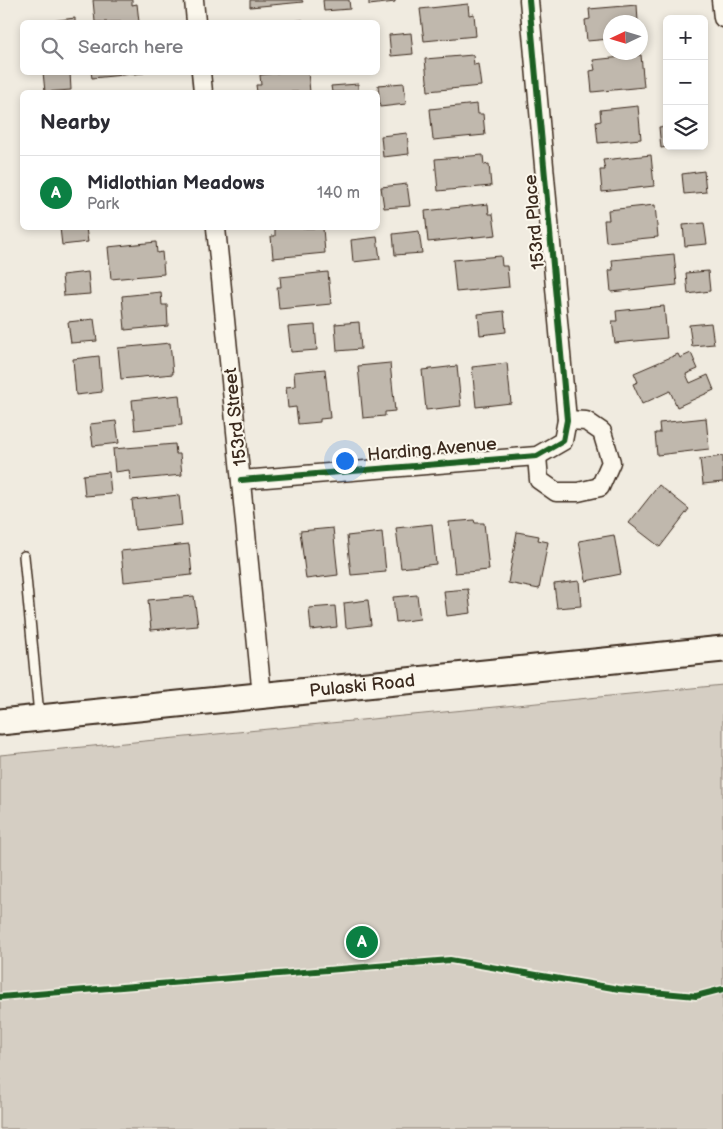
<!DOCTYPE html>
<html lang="en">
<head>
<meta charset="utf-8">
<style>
  :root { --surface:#fff; --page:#f7f7f7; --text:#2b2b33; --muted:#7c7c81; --line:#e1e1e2; --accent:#0b8043 }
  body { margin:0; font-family:"Balsamiq Sans",sans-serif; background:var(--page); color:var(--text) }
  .controls { position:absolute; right:15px; top:15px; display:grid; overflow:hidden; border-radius:8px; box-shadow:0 2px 8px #0003 }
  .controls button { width:45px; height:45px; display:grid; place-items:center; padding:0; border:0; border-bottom:1px solid var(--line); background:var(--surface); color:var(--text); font:25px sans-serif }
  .compass { position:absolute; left:603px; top:15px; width:45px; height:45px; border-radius:50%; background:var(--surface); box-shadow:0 2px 8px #0003; rotate:266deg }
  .you { position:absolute; left:344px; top:460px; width:18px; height:18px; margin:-12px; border:4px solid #fff; border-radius:50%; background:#1a73e8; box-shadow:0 0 0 8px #1a73e833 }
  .badge { display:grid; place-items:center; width:32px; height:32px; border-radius:50%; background:var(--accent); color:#fff; font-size:16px; font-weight:700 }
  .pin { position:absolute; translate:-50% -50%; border:2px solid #fff; box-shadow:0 1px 5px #0006 }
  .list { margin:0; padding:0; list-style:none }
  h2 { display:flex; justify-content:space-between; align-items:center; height:65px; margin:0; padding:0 20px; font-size:21px }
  h2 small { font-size:16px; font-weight:400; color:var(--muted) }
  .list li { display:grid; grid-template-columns:32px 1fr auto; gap:15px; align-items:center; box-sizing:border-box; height:75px; padding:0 20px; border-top:1px solid var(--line) }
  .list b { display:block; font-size:19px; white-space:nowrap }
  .list p { margin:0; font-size:16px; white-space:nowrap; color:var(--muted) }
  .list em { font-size:16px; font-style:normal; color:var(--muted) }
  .icon { flex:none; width:28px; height:28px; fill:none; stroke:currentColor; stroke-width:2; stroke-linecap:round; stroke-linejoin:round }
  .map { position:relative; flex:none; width:723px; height:1129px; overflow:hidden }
  .search { position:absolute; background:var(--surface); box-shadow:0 2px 8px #0003; left:20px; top:20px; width:360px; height:55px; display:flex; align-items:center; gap:12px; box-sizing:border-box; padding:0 18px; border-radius:8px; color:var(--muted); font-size:19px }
  .panel { position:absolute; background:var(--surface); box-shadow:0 2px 8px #0003; left:20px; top:90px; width:360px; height:140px; border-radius:8px }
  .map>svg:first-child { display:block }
</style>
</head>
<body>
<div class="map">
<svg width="723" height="1129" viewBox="0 0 723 1129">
  <rect width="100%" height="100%" fill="#f0ebe0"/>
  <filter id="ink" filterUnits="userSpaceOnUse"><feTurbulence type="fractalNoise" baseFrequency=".02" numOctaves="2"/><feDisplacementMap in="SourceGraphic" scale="10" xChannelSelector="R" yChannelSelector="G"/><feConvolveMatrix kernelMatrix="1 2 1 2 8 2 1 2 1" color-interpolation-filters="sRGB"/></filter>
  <g filter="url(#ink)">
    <polygon fill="#d5cec3" stroke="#887c70" points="723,685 723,1129 0,1129 0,755"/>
    <g fill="#c0b8ad" stroke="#3b2a1e">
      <polygon points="93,0 132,0 132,5 137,4 139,22 95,22"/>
      <polygon points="250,0 302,0 303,2 250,7"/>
      <polygon points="323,0 349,0 350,9 324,11"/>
      <polygon points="369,0 395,0 395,2 369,5"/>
      <polygon points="468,4 469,15 474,14 476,36 424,41 420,9"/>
      <polygon points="637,5 638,22 610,22 610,39 587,41 585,20 590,19 589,9"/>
      <polygon points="75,18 75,22 51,22 51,21"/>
      <polygon points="303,20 304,22 275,22"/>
      <polygon points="664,25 667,25 667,46"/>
      <polygon points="411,33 413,54 391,56 389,35"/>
      <polygon points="473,55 474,65 478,64 481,86 428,91 425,59"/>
      <polygon points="641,55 644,87 592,92 590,71 595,70 593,60"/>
      <polygon points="43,72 70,72 71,90 45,92"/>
      <polygon points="91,72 144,72 144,73 92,78"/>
      <polygon points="283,72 308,72 310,92 257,92 256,85 261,85 260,75"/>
      <polygon points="404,83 406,104 380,107 378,85"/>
      <polygon points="358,84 358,92 332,92 331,86"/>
      <polygon points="477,104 478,114 483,114 485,135 433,140 430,109"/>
      <polygon points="638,106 641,139 598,143 596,122 601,121 600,110"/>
      <polygon points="667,126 667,146 674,146 661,148 659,127"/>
      <polygon points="407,133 409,154 383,157 381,136"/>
      <polygon points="483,155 484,165 489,164 491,186 438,191 435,159"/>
      <polygon points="651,155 654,186 602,192 600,170 605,170 603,160"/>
      <polygon points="704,171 706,192 684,194 682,174"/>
      <polygon points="407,184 410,206 384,208 381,187"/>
      <polygon points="488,204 489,214 493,214 496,235 428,242 425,211"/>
      <polygon points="655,205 658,237 606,242 604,220 609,220 608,210"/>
      <polygon points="704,223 707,244 685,246 683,225"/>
      <polygon points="60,228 86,228 88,242 62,245"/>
      <polygon points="275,228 323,228 325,253 273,258 271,236 275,236"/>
      <polygon points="419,231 422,253 395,255 393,234"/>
      <polygon points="377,237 380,259 353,262 351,240"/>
      <polygon points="156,242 157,253 162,252 164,274 111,279 108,247"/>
      <polygon points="674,254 677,285 611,292 609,270 613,270 612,260"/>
      <polygon points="501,256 502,266 507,266 509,287 456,292 453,260"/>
      <polygon points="708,271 710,291 688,294 686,273"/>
      <polygon points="88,272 90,294 64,296 62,275"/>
      <polygon points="328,272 331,304 279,309 277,287 281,287 280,277"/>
      <polygon points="161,292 162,305 167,305 168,326 125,330 122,296"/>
      <polygon points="664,306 667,338 615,343 612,321 617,321 616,311"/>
      <polygon points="504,311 506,332 480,335 478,314"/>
      <polygon points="94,319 97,341 71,343 68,322"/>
      <polygon points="359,322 361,349 337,351 335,324"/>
      <polygon points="711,323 714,344 692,346 689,325"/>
      <polygon points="315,325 317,350 291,352 288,327"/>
      <polygon points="170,343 173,374 121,379 118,348"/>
      <polygon points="691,353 698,369 686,374 690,383 708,375 714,390 677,407 670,391 642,404 633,384 638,382 634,373 678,354 680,358"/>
      <polygon points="99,356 102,392 76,395 73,359"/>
      <polygon points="390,363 395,411 385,412 385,416 363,418 358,366"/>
      <polygon points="507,363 511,403 476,407 472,367"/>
      <polygon points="457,366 461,406 426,410 422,370"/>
      <polygon points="325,369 330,418 320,419 320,422 298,424 296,407 288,408 286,387 295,386 294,372"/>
      <polygon points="179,395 182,425 135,430 132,400"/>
      <polygon points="706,418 709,449 657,455 655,433 660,433 659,423"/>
      <polygon points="116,421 119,443 93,446 90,424"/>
      <polygon points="175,444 176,454 180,454 182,475 130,480 129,470 115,472 113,449"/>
      <polygon points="723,456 723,482 703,484 700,459"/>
      <polygon points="109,472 111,494 85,496 83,475"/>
      <polygon points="659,485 689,509 660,547 629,523"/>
      <polygon points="179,495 182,525 135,530 132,500"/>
      <polygon points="474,520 475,523 484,523 489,570 455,573 449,522"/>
      <polygon points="432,524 436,564 401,568 396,528"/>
      <polygon points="333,528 338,575 306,579 300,531"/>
      <polygon points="382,532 386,572 351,575 347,536"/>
      <polygon points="517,532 539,536 538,540 548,542 539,589 508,583"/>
      <polygon points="614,535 621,574 586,581 579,541"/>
      <polygon points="189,544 192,575 124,582 121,551"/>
      <polygon points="579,581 581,606 557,608 554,584"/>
      <polygon points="468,589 471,613 447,616 444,591"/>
      <polygon points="417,595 420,619 396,622 393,597"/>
      <polygon points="194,596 198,626 151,630 148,600"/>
      <polygon points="368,600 371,625 346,628 344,603"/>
      <polygon points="335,606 337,627 311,630 309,608"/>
    </g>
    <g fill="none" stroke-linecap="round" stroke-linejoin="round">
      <g stroke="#3b2a1e" stroke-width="12">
        <polyline id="lane" points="24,556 39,715"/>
      </g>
      <g stroke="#3b2a1e" stroke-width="21">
        <g id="street">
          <polyline points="194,0 196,22"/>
          <polyline points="721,0 723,18"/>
          <polyline points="201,72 203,92"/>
          <polyline points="216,228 262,696"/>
          <polyline points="537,456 539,480 556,492 578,492 600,487 611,462 602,432 586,421 567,420"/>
          <polyline points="241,480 537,456 563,441 567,420 529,0"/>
        </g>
      </g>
      <g stroke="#3b2a1e" stroke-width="29">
        <g id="secondary">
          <path id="s1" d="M0 722 723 649"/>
        </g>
      </g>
      <use href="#lane" stroke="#fbf7ec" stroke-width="9"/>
      <use href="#street" stroke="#fbf7ec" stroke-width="18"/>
      <use href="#secondary" stroke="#fbf7ec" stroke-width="25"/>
      <g stroke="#fbf7ec" stroke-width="9">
        <g id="cycleway">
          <polyline points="241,480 537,456 563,441 567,420 529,0"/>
          <polyline points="0,997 450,960 619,989 696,996 723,989"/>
        </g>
      </g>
      <use href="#cycleway" stroke="#1b5e20" stroke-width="6"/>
    </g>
  </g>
  <g text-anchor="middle" stroke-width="4" stroke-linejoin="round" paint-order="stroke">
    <g font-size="18" fill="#3b2a1e" stroke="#fbf7ec">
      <text transform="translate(534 222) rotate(-95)" y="6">153rd Place</text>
      <text transform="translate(235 417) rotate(-96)" y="6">153rd Street</text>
      <text transform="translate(432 449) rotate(-5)" y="6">Harding Avenue</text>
      <text dy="6" stroke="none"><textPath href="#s1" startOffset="364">Pulaski Road</textPath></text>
    </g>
  </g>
</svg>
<div class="controls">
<button>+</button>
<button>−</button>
<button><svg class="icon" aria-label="layers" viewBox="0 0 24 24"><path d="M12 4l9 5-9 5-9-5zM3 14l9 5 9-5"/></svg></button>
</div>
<svg class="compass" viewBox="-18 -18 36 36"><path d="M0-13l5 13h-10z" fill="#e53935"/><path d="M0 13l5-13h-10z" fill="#7c7c81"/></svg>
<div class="you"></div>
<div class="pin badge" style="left:362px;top:942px">A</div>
<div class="search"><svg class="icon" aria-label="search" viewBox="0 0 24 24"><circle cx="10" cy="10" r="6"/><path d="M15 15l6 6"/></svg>Search here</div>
<section class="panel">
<h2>Nearby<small></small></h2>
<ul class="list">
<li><span class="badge">A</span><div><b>Midlothian Meadows</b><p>Park</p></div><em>140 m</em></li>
</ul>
</section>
</div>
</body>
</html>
